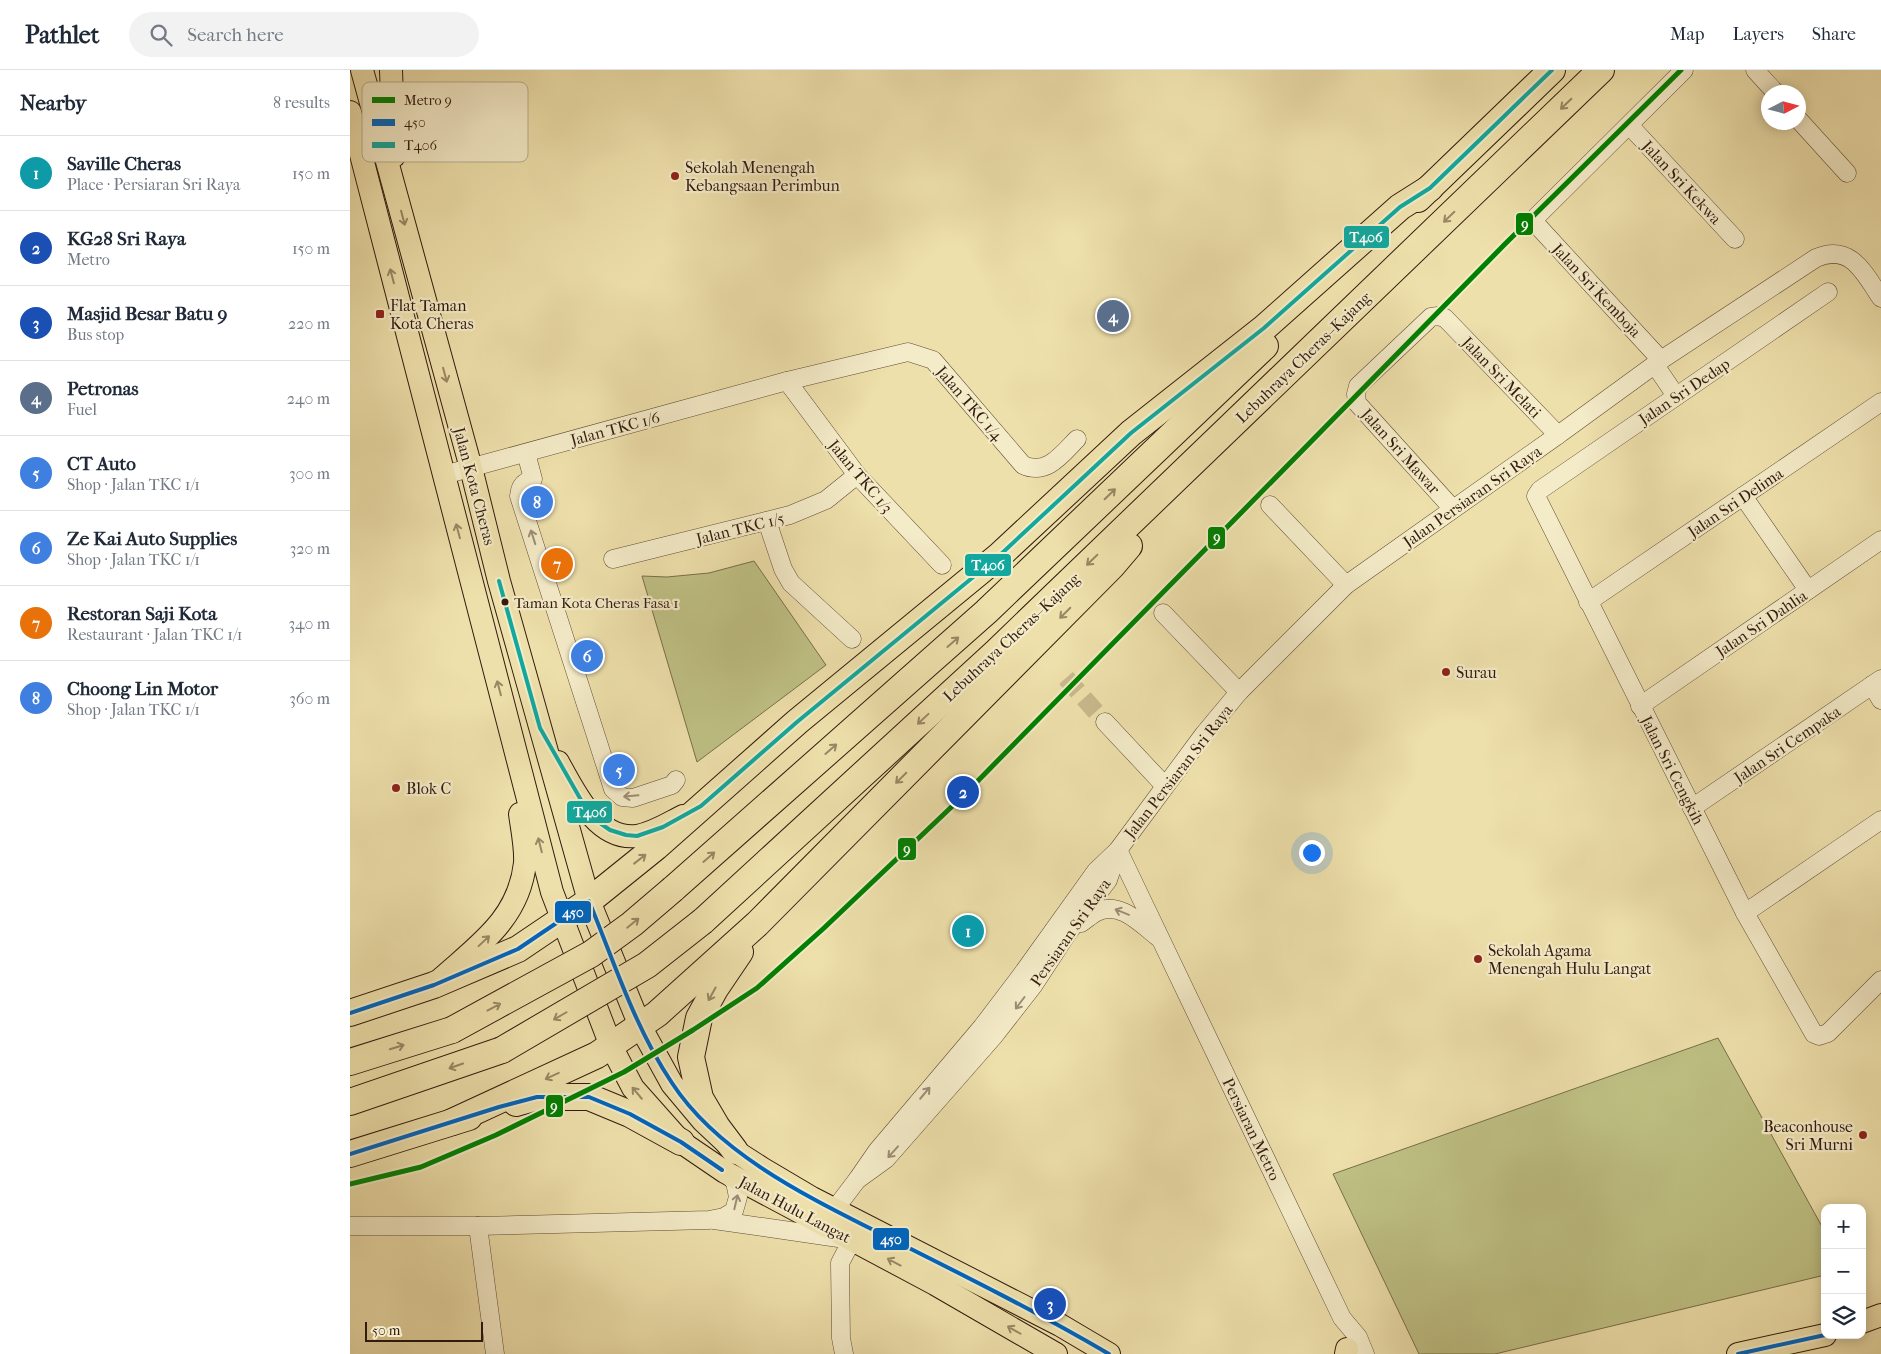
<!DOCTYPE html>
<html lang="en">
<head>
<meta charset="utf-8">
<style>
  :root { --surface:#fff; --page:#f2f2f3; --text:#1f2937; --muted:#747a83; --line:#e0e1e3; --accent:#0b8043 }
  body { margin:0; font-family:"IM FELL French Canon",serif; background:var(--page); color:var(--text) }
  .controls { position:absolute; right:15px; bottom:15px; display:grid; overflow:hidden; border-radius:10px; box-shadow:0 2px 12px #0003 }
  .controls button { width:45px; height:45px; display:grid; place-items:center; padding:0; border:0; border-bottom:1px solid var(--line); background:var(--surface); color:var(--text); font:25px sans-serif }
  .compass { position:absolute; left:1411px; top:15px; width:45px; height:45px; border-radius:50%; background:var(--surface); box-shadow:0 2px 12px #0003; rotate:84deg }
  .scale { position:absolute; left:15px; bottom:12px; width:118px; box-sizing:border-box; padding-left:5px; border:2px solid #321b0f; border-top:0; font-size:14px; line-height:18px; white-space:nowrap; color:#321b0f; -webkit-text-stroke:4px #f4ebc8; paint-order:stroke }
  .you { position:absolute; left:961px; top:782px; width:18px; height:18px; margin:-12px; border:4px solid #fff; border-radius:50%; background:#1a73e8; box-shadow:0 0 0 8px #1a73e833 }
  .badge { display:grid; place-items:center; width:32px; height:32px; border-radius:50%; background:var(--accent); color:#fff; font-size:16px; font-weight:700 }
  .pin { position:absolute; translate:-50% -50%; border:2px solid #fff; box-shadow:0 1px 5px #0006 }
  .list { margin:0; padding:0; list-style:none }
  h2 { display:flex; justify-content:space-between; align-items:center; height:65px; margin:0; padding:0 20px; font-size:21px }
  h2 small { font-size:16px; font-weight:400; color:var(--muted) }
  .list li { display:grid; grid-template-columns:32px 1fr auto; gap:15px; align-items:center; box-sizing:border-box; height:75px; padding:0 20px; border-top:1px solid var(--line) }
  .list b { display:block; font-size:19px; white-space:nowrap }
  .list p { margin:0; font-size:16px; white-space:nowrap; color:var(--muted) }
  .list em { font-size:16px; font-style:normal; color:var(--muted) }
  .icon { flex:none; width:28px; height:28px; fill:none; stroke:currentColor; stroke-width:2; stroke-linecap:round; stroke-linejoin:round }
  .map { position:relative; flex:none; width:1531px; height:1284px; overflow:hidden }
  header { display:flex; align-items:center; gap:30px; box-sizing:border-box; height:70px; padding:0 25px; background:var(--surface); border-bottom:1px solid var(--line) }
  header strong { font-size:24px }
  nav { display:flex; gap:28px; margin-inline-start:auto; font-size:18px }
  .search { width:350px; height:45px; background:var(--page); display:flex; align-items:center; gap:12px; box-sizing:border-box; padding:0 18px; border-radius:28px; color:var(--muted); font-size:19px }
  main { display:flex }
  aside { flex:1; background:var(--surface) }
  .map>svg:first-child { display:block }
</style>
</head>
<body>
<header>
<strong>Pathlet</strong>
<div class="search"><svg class="icon" aria-label="search" viewBox="0 0 24 24"><circle cx="10" cy="10" r="6"/><path d="M15 15l6 6"/></svg>Search here</div>
<nav><a>Map</a><a>Layers</a><a>Share</a></nav>
</header>
<main>
<aside>
<h2>Nearby<small>8 results</small></h2>
<ul class="list">
<li><span class="badge" style="background:#0f9aa8">1</span><div><b>Saville Cheras</b><p>Place · Persiaran Sri Raya</p></div><em>150 m</em></li>
<li><span class="badge" style="background:#1a4fb4">2</span><div><b>KG28 Sri Raya</b><p>Metro</p></div><em>150 m</em></li>
<li><span class="badge" style="background:#1a4fb4">3</span><div><b>Masjid Besar Batu 9</b><p>Bus stop</p></div><em>220 m</em></li>
<li><span class="badge" style="background:#5c6f8a">4</span><div><b>Petronas</b><p>Fuel</p></div><em>240 m</em></li>
<li><span class="badge" style="background:#3f7fe0">5</span><div><b>CT Auto</b><p>Shop · Jalan TKC 1/1</p></div><em>300 m</em></li>
<li><span class="badge" style="background:#3f7fe0">6</span><div><b>Ze Kai Auto Supplies</b><p>Shop · Jalan TKC 1/1</p></div><em>320 m</em></li>
<li><span class="badge" style="background:#e8710a">7</span><div><b>Restoran Saji Kota</b><p>Restaurant · Jalan TKC 1/1</p></div><em>340 m</em></li>
<li><span class="badge" style="background:#3f7fe0">8</span><div><b>Choong Lin Motor</b><p>Shop · Jalan TKC 1/1</p></div><em>360 m</em></li>
</ul>
</aside>
<div class="map">
<svg width="1531" height="1284" viewBox="0 0 1531 1284">
  <rect width="100%" height="100%" fill="#eee0ab"/>
  <filter id="stains"><feTurbulence type="fractalNoise" baseFrequency=".004" numOctaves="4"/><feColorMatrix values="0 0 0 0 .2 0 0 0 0 .09 0 0 0 0 .02 0 0 0 .5 -.17"/></filter>
  <radialGradient id="worn" r=".72"><stop offset=".6" stop-color="#630" stop-opacity="0"/><stop offset="1" stop-color="#630" stop-opacity=".3"/></radialGradient>
  <g fill="#bfc184" stroke="#786e4a">
    <polygon points="404,491 476,595 347,692 292,506 317,507 359,503"/>
    <polygon points="1368,968 1475,1162 1475,1205 1145,1284 1069,1284 983,1104"/>
  </g>
  <g fill="none" stroke-linecap="round" stroke-linejoin="round">
    <polyline stroke="#c8b98c" stroke-width="18" stroke-dasharray="18 9" stroke-linecap="butt" points="716,608 755,652"/>
    <g stroke="#614c36" stroke-width="19">
      <g id="minor">
        <polyline points="1405,0 1425,22"/>
        <polyline points="1448,49 1497,103"/>
        <polyline points="1279,55 1385,169"/>
        <polyline points="1478,222 1190,420 1186,426 1395,843 1464,964 1469,966 1478,963 1531,910"/>
        <polyline points="1311,290 1186,154 1185,149 1187,146 1334,0"/>
        <polyline points="1305,295 1326,326"/>
        <polyline points="437,311 507,405 592,495"/>
        <path d="M176 383 183 409C174 412 170 415 169 426L263 719 272 727 283 728 322 715 326 710"/>
        <path d="M94 405 437 311 558 282 583 290 673 395C697 406 712 384 727 369"/>
        <polyline points="1393,426 1458,520"/>
        <polyline points="920,435 996,515"/>
        <polyline points="1103,439 1007,333 1006,324 1008,316 1081,247 1088,246 1095,248 1208,365"/>
        <polyline points="417,451 433,499 441,513 502,569"/>
        <polyline points="263,489 440,445 476,430 507,405"/>
        <polyline points="1238,532 1531,332"/>
        <polyline points="813,543 889,622"/>
        <polyline points="1522,615 1531,630"/>
        <polyline points="1290,636 1531,470"/>
        <polyline points="755,652 815,716"/>
        <polyline points="1342,738 1531,609"/>
        <polyline points="768,780 992,1248 1008,1267 1015,1284"/>
        <polyline points="1395,843 1531,750"/>
        <path d="M731 853C736 850 741 845 747 842 770 830 792 855 809 868"/>
        <path d="M507 1110 527 1081 632 957 670 907 746 801 768 780 854 664 889 622 996 515 1208 365 1311 290 1466 188C1501 173 1514 203 1531 228"/>
        <polyline points="485,1139 507,1110 536,1089 644,966 683,916 717,864 758,810 767,783"/>
        <polyline points="364,1150 502,1170 490,1193 491,1268 494,1284"/>
        <polyline points="0,1156 128,1156 359,1150 374,1147 384,1141 388,1127 385,1112 375,1102"/>
        <polyline points="128,1156 145,1284"/>
      </g>
    </g>
    <g stroke="#321b0f" stroke-width="24">
      <g id="major">
        <polyline points="12,0 121,398 149,511 239,831 290,956 322,1014 353,1051 385,1081 413,1099 462,1128 710,1255 759,1284"/>
        <polyline points="41,0 44,86"/>
        <polyline points="0,42 202,822 261,976 283,1018 331,1072 375,1102 585,1214 706,1284"/>
        <path d="M208 692C224 721 247 771 287 766 304 763 319 753 333 746"/>
        <path d="M92 908C130 874 169 848 175 793 176 778 172 759 170 744"/>
        <polyline points="1512,1252 1531,1245"/>
        <polyline points="996,1284 997,1279"/>
        <polyline points="1388,1284 1475,1265"/>
      </g>
    </g>
    <g stroke="#321b0f" stroke-width="28">
      <g id="highway">
        <polyline points="1068,129 1202,0"/>
        <polyline points="323,819 636,542 915,276"/>
        <polyline points="353,851 645,583 1251,0"/>
        <polyline points="0,943 84,915 168,879 239,831 306,777 447,652 650,485 781,363 914,258 1050,137 1080,118"/>
        <polyline points="0,992 102,960"/>
        <polyline points="0,1032 152,980"/>
        <polyline points="166,1033 187,1027 239,1027 280,1044 331,1072"/>
        <polyline points="102,1052 247,985 307,944 407,854 762,496 779,476"/>
        <polyline points="385,1081 367,1057 350,1028 341,987 349,948 365,919 390,882"/>
        <polyline points="0,1084 119,1047"/>
      </g>
    </g>
    <use href="#minor" stroke="#f4ebc8" stroke-width="18"/>
    <use href="#major" stroke="#eee0ab" stroke-width="22"/>
    <use href="#highway" stroke="#eee0ab" stroke-width="26"/>
    <g stroke="#321b0f" stroke-width="28" stroke-linecap="butt">
      <g id="highway-bridge">
        <polyline points="102,960 241,884 282,854 323,819"/>
        <polyline points="152,980 297,895 353,851"/>
      </g>
    </g>
    <use href="#highway-bridge" stroke="#eee0ab" stroke-width="26"/>
    <g stroke="#f4ebc8" stroke-width="8">
      <g id="bus-1">
        <path d="M0 943 84 915 168 879 239 831C264 892 285 958 322 1013 371 1088 467 1131 545 1171 617 1207 689 1243 759 1284"/>
        <polyline points="0,1084 149,1037 187,1027 239,1027 280,1044 331,1072 372,1100"/>
        <polyline points="1388,1284 1475,1265"/>
      </g>
    </g>
    <g stroke="#f4ebc8" stroke-width="8">
      <polyline id="bus-2" points="149,511 190,658 235,737 247,751 260,760 276,765 287,766 313,757 351,736 447,652 650,485 781,363 914,258 1050,137 1080,118 1202,0"/>
    </g>
    <use href="#bus-1" stroke="#0065bd" stroke-width="4"/>
    <use href="#bus-2" stroke="#12a89d" stroke-width="4"/>
    <g stroke="#f4ebc8" stroke-width="9">
      <polyline id="metro-1" points="0,1114 71,1097 146,1065 274,1002 343,960 407,918 474,858 613,726 1155,174 1331,0"/>
    </g>
    <use href="#metro-1" stroke="#008000" stroke-width="5"/>
  </g>
  <defs><path id="oneway-shaft" d="M-6 0H5M1.5-3L5.5 0L1.5 3" fill="none" stroke-width="1.6" stroke-linecap="round" stroke-linejoin="round" transform="scale(1.25)"/></defs>
  <g stroke="#998765">
    <use href="#oneway-shaft" transform="translate(1216 34) rotate(136)"/>
    <use href="#oneway-shaft" transform="translate(1099 147) rotate(136)"/>
    <use href="#oneway-shaft" transform="translate(53 148) rotate(75)"/>
    <use href="#oneway-shaft" transform="translate(42 206) rotate(-105)"/>
    <use href="#oneway-shaft" transform="translate(95 305) rotate(75)"/>
    <use href="#oneway-shaft" transform="translate(760 424) rotate(-44)"/>
    <use href="#oneway-shaft" transform="translate(108 461) rotate(-105)"/>
    <use href="#oneway-shaft" transform="translate(742 490) rotate(136)"/>
    <use href="#oneway-shaft" transform="translate(715 543) rotate(135)"/>
    <use href="#oneway-shaft" transform="translate(603 572) rotate(-41)"/>
    <use href="#oneway-shaft" transform="translate(149 618) rotate(-105)"/>
    <use href="#oneway-shaft" transform="translate(573 649) rotate(137)"/>
    <use href="#oneway-shaft" transform="translate(481 679) rotate(-41)"/>
    <use href="#oneway-shaft" transform="translate(551 708) rotate(135)"/>
    <use href="#oneway-shaft" transform="translate(190 775) rotate(-104)"/>
    <use href="#oneway-shaft" transform="translate(359 787) rotate(-41)"/>
    <use href="#oneway-shaft" transform="translate(290 789) rotate(-38)"/>
    <use href="#oneway-shaft" transform="translate(283 853) rotate(-39)"/>
    <use href="#oneway-shaft" transform="translate(134 871) rotate(-43)"/>
    <use href="#oneway-shaft" transform="translate(362 924) rotate(119)"/>
    <use href="#oneway-shaft" transform="translate(144 937) rotate(-28)"/>
    <use href="#oneway-shaft" transform="translate(210 946) rotate(150)"/>
    <use href="#oneway-shaft" transform="translate(47 977) rotate(-17)"/>
    <use href="#oneway-shaft" transform="translate(106 996) rotate(161)"/>
    <use href="#oneway-shaft" transform="translate(202 1006) rotate(155)"/>
    <use href="#oneway-shaft" transform="translate(287 1023) rotate(-130)"/>
    <use href="#oneway-shaft" transform="translate(544 1192) rotate(-152)"/>
    <use href="#oneway-shaft" transform="translate(664 1260) rotate(-150)"/>
  </g>
  <g stroke="#9d8d75">
    <use href="#oneway-shaft" transform="translate(183 467) rotate(-108)"/>
    <use href="#oneway-shaft" transform="translate(281 726) rotate(175)"/>
    <use href="#oneway-shaft" transform="translate(772 842) rotate(-158)"/>
    <use href="#oneway-shaft" transform="translate(670 933) rotate(127)"/>
    <use href="#oneway-shaft" transform="translate(575 1023) rotate(-50)"/>
    <use href="#oneway-shaft" transform="translate(543 1082) rotate(132)"/>
    <use href="#oneway-shaft" transform="translate(386 1132) rotate(-77)"/>
  </g>
  <g fill="#8f2418" stroke="#f4ebc8" stroke-width="2">
    <circle cx="325" cy="106" r="5"/>
    <rect x="25" y="239" width="10" height="10" rx="2.5"/>
    <circle cx="1096" cy="602" r="5"/>
    <circle cx="46" cy="718" r="5"/>
    <circle cx="1128" cy="889" r="5"/>
    <circle cx="1513" cy="1065" r="5"/>
  </g>
  <circle fill="#321b0f" stroke="#f4ebc8" stroke-width="2" cx="155" cy="532" r="4.5"/>
  <g text-anchor="middle" stroke-width="4.5" stroke-linejoin="round" paint-order="stroke">
    <g font-size="15" fill="#321b0f" stroke="#f4ebc8" text-anchor="start">
      <text x="164" y="538">Taman Kota Cheras Fasa 1</text>
    </g>
    <g font-size="16" fill="#321b0f" stroke="#f4ebc8" text-anchor="start">
      <text x="335" y="103">Sekolah Menengah<tspan x="335" dy="18">Kebangsaan Perimbun</tspan></text>
      <text x="40" y="241">Flat Taman<tspan x="40" dy="18">Kota Cheras</tspan></text>
      <text x="1106" y="608">Surau</text>
      <text x="56" y="724">Blok C</text>
      <text x="1138" y="886">Sekolah Agama<tspan x="1138" dy="18">Menengah Hulu Langat</tspan></text>
      <text x="1503" y="1062" text-anchor="end">Beaconhouse<tspan x="1503" dy="18">Sri Murni</tspan></text>
    </g>
    <g font-size="16" fill="#321b0f" stroke="#f4ebc8">
      <text transform="translate(1332 112) rotate(47)" y="6">Jalan Sri Kekwa</text>
      <text transform="translate(1247 220) rotate(47)" y="6">Jalan Sri Kemboja</text>
      <text transform="translate(953 287) rotate(-44)" y="6">Lebuhraya Cheras–Kajang</text>
      <text transform="translate(1152 307) rotate(46)" y="6">Jalan Sri Melati</text>
      <text transform="translate(1334 321) rotate(-34)" y="6">Jalan Sri Dedap</text>
      <text transform="translate(620 333) rotate(49)" y="6">Jalan TKC 1/4</text>
      <text transform="translate(265 358) rotate(-15)" y="6">Jalan TKC 1/6</text>
      <text transform="translate(1051 381) rotate(48)" y="6">Jalan Sri Mawar</text>
      <text transform="translate(511 406) rotate(50)" y="6">Jalan TKC 1/3</text>
      <text transform="translate(125 416) rotate(75)" y="6">Jalan Kota Cheras</text>
      <text transform="translate(1122 426) rotate(-35)" y="6">Jalan Persiaran Sri Raya</text>
      <text transform="translate(1385 432) rotate(-34)" y="6">Jalan Sri Delima</text>
      <text transform="translate(390 458) rotate(-14)" y="6">Jalan TKC 1/5</text>
      <text transform="translate(1411 553) rotate(-34)" y="6">Jalan Sri Dahlia</text>
      <text transform="translate(661 567) rotate(-43)" y="6">Lebuhraya Cheras–Kajang</text>
      <text transform="translate(1437 674) rotate(-34)" y="6">Jalan Sri Cempaka</text>
      <text transform="translate(1323 700) rotate(63)" y="6">Jalan Sri Cengkih</text>
      <text transform="translate(828 701) rotate(-52)" y="6">Jalan Persiaran Sri Raya</text>
      <text transform="translate(720 862) rotate(-55)" y="6">Persiaran Sri Raya</text>
      <text transform="translate(902 1059) rotate(64)" y="6">Persiaran Metro</text>
      <text transform="translate(445 1139) rotate(28)" y="6">Jalan Hulu Langat</text>
    </g>
  </g>
  <rect x="12" y="12" width="166" height="80" rx="8" fill="#f4ebc8" stroke="#baad90" stroke-width="1"/>
  <rect x="22" y="27" width="23" height="6" fill="#008000"/>
  <rect x="22" y="49" width="23" height="7" fill="#0065bd"/>
  <rect x="22" y="72" width="23" height="6" fill="#12a89d"/>
  <g font-size="14" fill="#321b0f">
    <text x="54" y="35">Metro 9</text>
    <text x="54" y="57">450</text>
    <text x="54" y="80">T406</text>
  </g>
  <g stroke="#f4ebc8" stroke-width="2">
    <rect x="1165" y="142" width="19" height="24" rx="5" fill="#008000"/>
    <rect x="993" y="155" width="47" height="24" rx="5" fill="#12a89d"/>
    <rect x="857" y="456" width="19" height="24" rx="5" fill="#008000"/>
    <rect x="614" y="483" width="48" height="24" rx="5" fill="#12a89d"/>
    <rect x="216" y="730" width="47" height="24" rx="5" fill="#12a89d"/>
    <rect x="547" y="767" width="20" height="24" rx="5" fill="#008000"/>
    <rect x="204" y="830" width="38" height="24" rx="5" fill="#0065bd"/>
    <rect x="195" y="1024" width="19" height="24" rx="5" fill="#008000"/>
    <rect x="522" y="1157" width="38" height="24" rx="5" fill="#0065bd"/>
  </g>
  <g font-size="14" text-anchor="middle" font-weight="bold" fill="#fff">
    <text x="1175" y="159">9</text>
    <text x="1016" y="172">T406</text>
    <text x="867" y="472">9</text>
    <text x="638" y="500">T406</text>
    <text x="240" y="747">T406</text>
    <text x="557" y="784">9</text>
    <text x="223" y="847">450</text>
    <text x="204" y="1041">9</text>
    <text x="541" y="1174">450</text>
  </g>
  <rect width="100%" height="100%" filter="url(#stains)"/>
  <rect width="100%" height="100%" fill="url(#worn)"/>
</svg>
<div class="controls">
<button>+</button>
<button>−</button>
<button><svg class="icon" aria-label="layers" viewBox="0 0 24 24"><path d="M12 4l9 5-9 5-9-5zM3 14l9 5 9-5"/></svg></button>
</div>
<svg class="compass" viewBox="-18 -18 36 36"><path d="M0-13l5 13h-10z" fill="#e53935"/><path d="M0 13l5-13h-10z" fill="#747a83"/></svg>
<div class="scale">50 m</div>
<div class="you"></div>
<div class="pin badge" style="left:618px;top:861px;background:#0f9aa8">1</div>
<div class="pin badge" style="left:613px;top:722px;background:#1a4fb4">2</div>
<div class="pin badge" style="left:700px;top:1234px;background:#1a4fb4">3</div>
<div class="pin badge" style="left:763px;top:246px;background:#5c6f8a">4</div>
<div class="pin badge" style="left:269px;top:700px;background:#3f7fe0">5</div>
<div class="pin badge" style="left:237px;top:586px;background:#3f7fe0">6</div>
<div class="pin badge" style="left:207px;top:494px;background:#e8710a">7</div>
<div class="pin badge" style="left:187px;top:432px;background:#3f7fe0">8</div>
</div>
</main>
</body>
</html>
